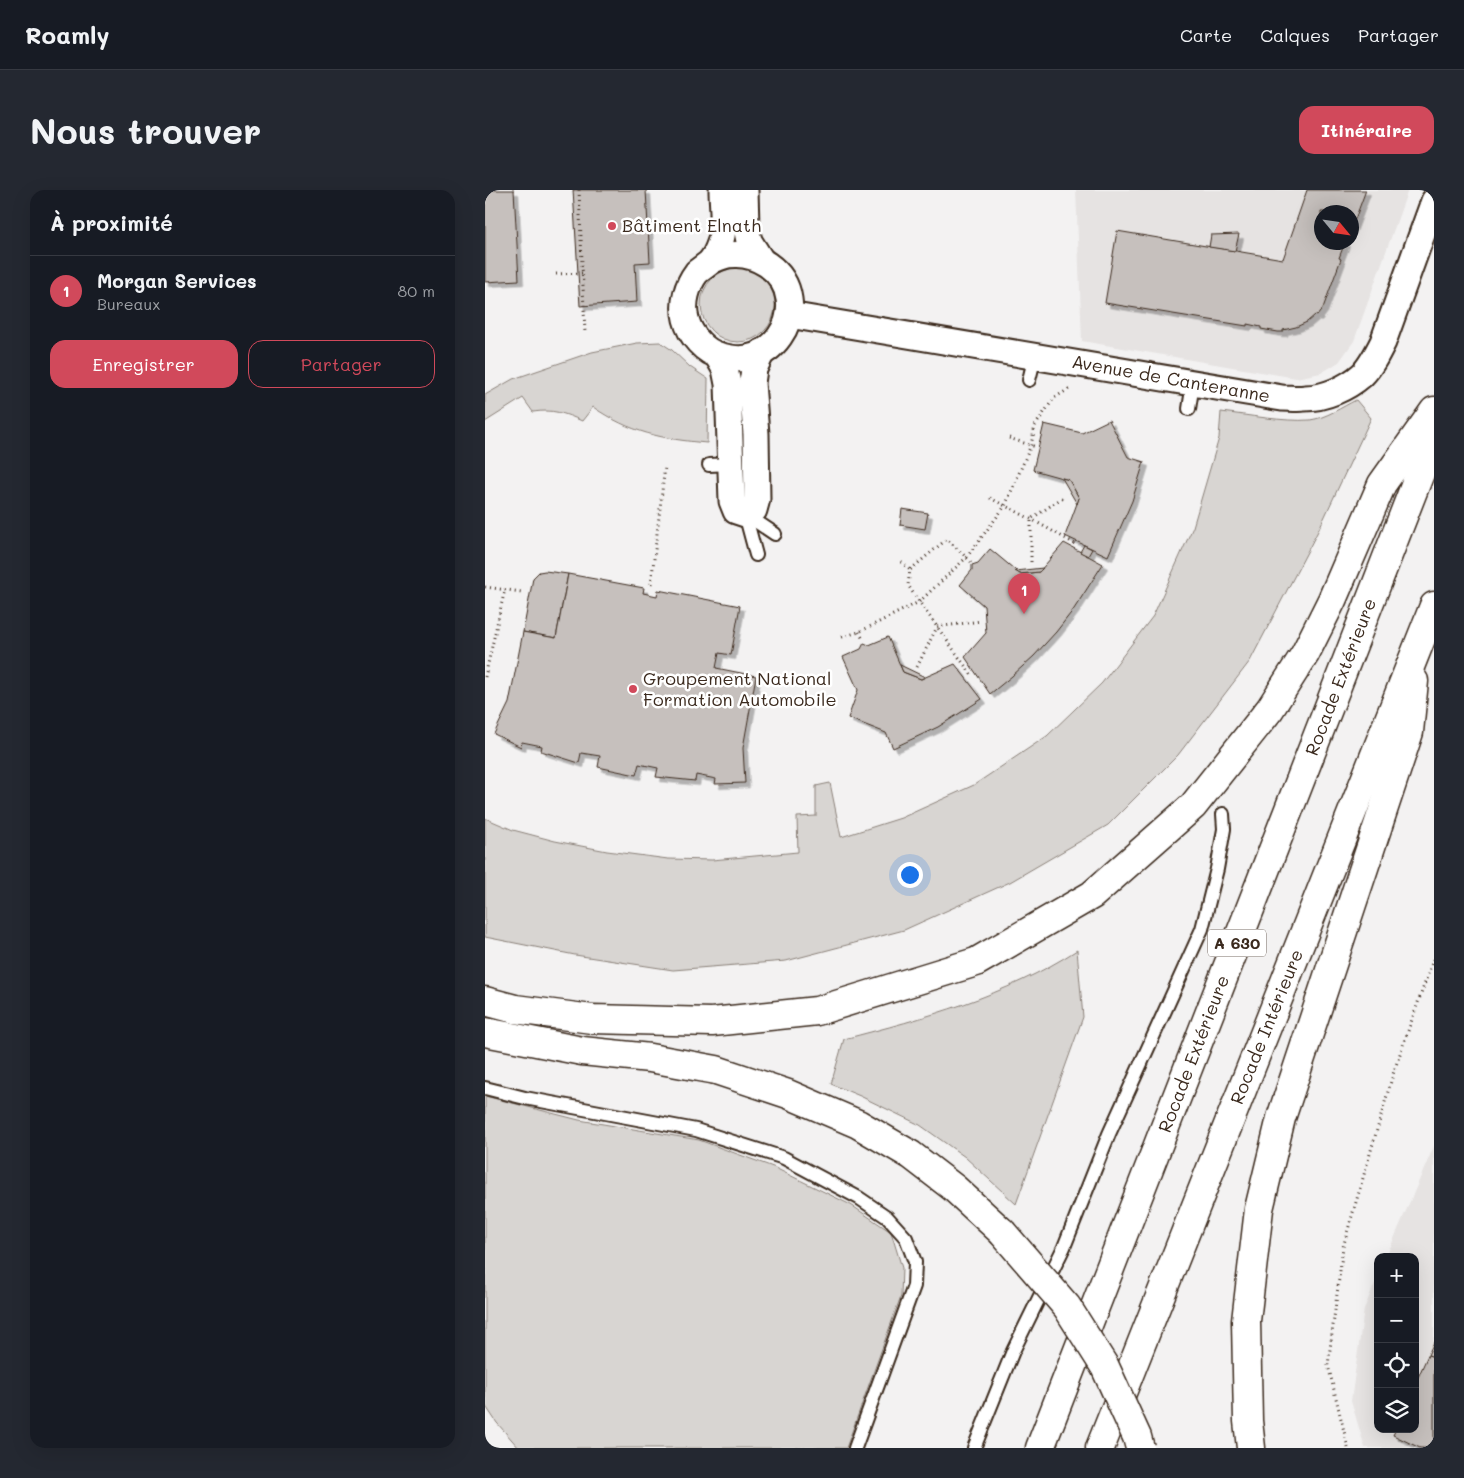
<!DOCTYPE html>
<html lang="fr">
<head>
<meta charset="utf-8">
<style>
  :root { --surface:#171b24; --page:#242831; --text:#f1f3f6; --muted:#9ea1a6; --line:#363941; --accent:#d1495b }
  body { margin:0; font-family:Mali,sans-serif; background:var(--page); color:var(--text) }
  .controls { position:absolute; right:15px; bottom:15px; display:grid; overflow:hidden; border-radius:10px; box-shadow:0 5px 20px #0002 }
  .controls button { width:45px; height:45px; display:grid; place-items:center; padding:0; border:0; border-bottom:1px solid var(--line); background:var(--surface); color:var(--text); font:25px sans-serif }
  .compass { position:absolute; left:829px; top:15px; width:45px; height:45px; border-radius:50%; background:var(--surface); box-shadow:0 5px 20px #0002; rotate:119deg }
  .you { position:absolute; left:424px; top:684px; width:18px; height:18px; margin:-12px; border:4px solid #fff; border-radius:50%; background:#1a73e8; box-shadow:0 0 0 8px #1a73e833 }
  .badge { display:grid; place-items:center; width:32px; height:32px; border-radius:50%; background:var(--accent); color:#fff; font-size:16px; font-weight:700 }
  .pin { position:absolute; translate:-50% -41px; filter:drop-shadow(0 1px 2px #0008) }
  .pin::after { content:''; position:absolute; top:26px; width:18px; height:15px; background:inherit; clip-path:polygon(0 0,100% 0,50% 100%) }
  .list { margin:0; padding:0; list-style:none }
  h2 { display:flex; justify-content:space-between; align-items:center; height:65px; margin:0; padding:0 20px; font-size:21px }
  h2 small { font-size:16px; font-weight:400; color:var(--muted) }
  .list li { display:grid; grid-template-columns:32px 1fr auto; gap:15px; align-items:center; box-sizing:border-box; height:70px; padding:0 20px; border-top:1px solid var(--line) }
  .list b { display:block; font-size:19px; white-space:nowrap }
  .list p { margin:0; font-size:16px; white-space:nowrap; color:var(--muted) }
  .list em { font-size:16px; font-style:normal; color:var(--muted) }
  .actions { display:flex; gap:10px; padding:15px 20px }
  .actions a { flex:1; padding:11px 0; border:1px solid var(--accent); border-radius:15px; text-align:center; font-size:18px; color:var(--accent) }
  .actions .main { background:var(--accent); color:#fff }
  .icon { flex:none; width:28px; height:28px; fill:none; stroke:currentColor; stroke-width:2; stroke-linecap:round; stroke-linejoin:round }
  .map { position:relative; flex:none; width:949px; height:1258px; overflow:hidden; border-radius:15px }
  header { display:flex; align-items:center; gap:30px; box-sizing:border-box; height:70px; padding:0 25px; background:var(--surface); border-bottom:1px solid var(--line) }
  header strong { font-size:24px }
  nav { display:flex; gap:28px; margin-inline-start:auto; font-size:18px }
  .intro { display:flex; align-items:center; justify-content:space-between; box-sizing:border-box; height:120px; padding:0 30px }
  h1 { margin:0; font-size:35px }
  .button { padding:12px 22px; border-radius:15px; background:var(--accent); color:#fff; font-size:18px; font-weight:700 }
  main { display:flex; gap:30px; padding:0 30px }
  aside { flex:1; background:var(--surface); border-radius:15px; box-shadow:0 5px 20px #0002 }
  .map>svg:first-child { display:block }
</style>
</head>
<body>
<header>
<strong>Roamly</strong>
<nav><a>Carte</a><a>Calques</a><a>Partager</a></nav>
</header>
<div class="intro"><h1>Nous trouver</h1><a class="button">Itinéraire</a></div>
<main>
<aside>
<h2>À proximité<small></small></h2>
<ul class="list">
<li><span class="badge">1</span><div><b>Morgan Services</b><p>Bureaux</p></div><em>80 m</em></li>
</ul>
<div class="actions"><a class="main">Enregistrer</a><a>Partager</a></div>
</aside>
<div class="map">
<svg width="949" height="1258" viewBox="0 0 949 1258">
  <defs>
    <filter id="shadow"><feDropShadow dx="4.5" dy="4.5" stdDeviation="0" flood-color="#0004"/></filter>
  </defs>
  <rect width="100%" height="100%" fill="#f3f2f2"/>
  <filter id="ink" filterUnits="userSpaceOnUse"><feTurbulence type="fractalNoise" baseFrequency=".02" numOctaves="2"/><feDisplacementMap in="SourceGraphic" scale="10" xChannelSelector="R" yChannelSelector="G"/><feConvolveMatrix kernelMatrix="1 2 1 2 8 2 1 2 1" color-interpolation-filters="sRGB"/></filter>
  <g filter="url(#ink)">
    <g fill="#e6e3e2" fill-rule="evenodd">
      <path d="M591 0H923L869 151 854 172 836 183 811 188 597 151ZM836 22H866V52H836Z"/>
      <polygon points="949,956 949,1258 880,1258 866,1211 879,1119 893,1086 893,1239 930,1239 930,1067 901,1067"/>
    </g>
    <g fill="#d8d5d2" stroke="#8a8078">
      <circle cx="253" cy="115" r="37"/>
      <path d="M175 152 187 160 205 177 223 189 222 253C177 249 146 243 108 217L97 231C79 223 68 219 48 222L38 208 0 232V205L28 189 107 162 152 153Z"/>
      <path d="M871 210 886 228 833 341 765 471 693 565 623 635 525 692 419 740 301 771 188 780 90 765 0 747V628L28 640 70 651 122 661 183 669 227 670 313 662 312 627 331 626V596L345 593 356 647 416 628 489 595 562 546 617 493 668 426 708 337 734 248 736 222C762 225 799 232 825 230 841 228 857 217 871 210Z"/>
      <path d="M592 760 598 827 531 1014 480 967 435 935 375 906 346 894 359 849C440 828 521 806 592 760Z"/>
      <polygon points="0,906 94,930 214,950 288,977 366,1015 406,1042 417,1078 416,1106 361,1258 34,1258 12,1233 0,1215"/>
    </g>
    <g fill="#c6c0bd" stroke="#3b2a1e" filter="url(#shadow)">
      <polygon points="0,0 29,0 34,90 0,92"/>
      <polygon points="88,0 161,0 165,72 150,73 152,112 95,116"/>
      <polygon points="822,0 881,0 866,40 866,22 836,22 836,52 860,52 854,68 856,69 838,118 832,126 830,125 822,132 811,137 798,140 798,142 793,142 776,139 776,137 762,134 762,136 620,113 632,41 798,69"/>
      <polygon points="754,44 750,61 724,57 726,45"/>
      <polygon points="624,230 643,267 659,272 647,311 623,366 580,346 594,308 584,290 548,280 559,234 597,243"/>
      <polygon points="577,288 584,290 594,308 592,314"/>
      <polygon points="417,319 443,323 440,339 415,335"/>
      <polygon points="579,353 618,374 589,419 571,442 549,466 527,486 505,504 480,467 501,443 499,416 475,395 487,380 487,375 493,373 505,359 535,384 554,382"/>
      <polygon points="599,355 607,359 603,366 595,362"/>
      <polygon points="558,378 554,382 535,384 530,381"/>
      <polygon points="60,381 83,384 71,448 38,442 48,388 54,382"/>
      <polygon points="83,384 159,398 158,403 172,406 173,400 255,416 246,465 234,463 231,478 271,486 258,558 260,593 230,594 231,589 211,585 210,591 171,587 173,578 154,574 151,585 113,577 115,566 96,563 94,573 56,561 57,556 37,552 36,557 9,544 24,513 38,442 71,448"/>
      <polygon points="403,447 418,482 436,489 470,474 497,509 453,537 408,558 401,543 363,528 373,500 358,467 376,459 379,453 384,455"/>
      <polygon points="415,475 440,487 436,489 418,482"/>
      <polygon points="949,1152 949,1167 943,1165"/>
      <polygon points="943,1165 949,1167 949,1258 935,1258 908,1245 911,1239 930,1239 930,1194"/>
    </g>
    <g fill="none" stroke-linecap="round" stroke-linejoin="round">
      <g stroke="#3b2a1e" stroke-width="16">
        <g id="lane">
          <polyline points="544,190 550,166"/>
          <polyline points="704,219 708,193"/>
          <polyline points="224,275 246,274"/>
          <polyline points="260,324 271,365"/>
          <polyline points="260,324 290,344"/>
          <polyline points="0,898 40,908 211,940 299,968 374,1008 402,1027 421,1048 430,1072 429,1096 370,1258"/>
          <polyline points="489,1258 528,1161 579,1057 624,944 717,739 732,679 739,639 738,624"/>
        </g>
      </g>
      <g stroke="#3b2a1e" stroke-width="29">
        <g id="street">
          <polyline points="260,0 261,36 264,51 276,70"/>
          <path d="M226 71C231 69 237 66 243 65 271 61 300 80 304 109 308 135 289 163 262 168 253 170 244 168 236 166 219 162 205 145 201 129 197 113 202 95 212 82 216 79 220 76 224 73 229 68 233 59 235 53 241 37 237 16 237 0"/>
          <path d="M304 125 797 208C805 208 813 209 820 208 840 208 862 198 877 185 886 176 892 164 898 152L949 11"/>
          <polyline points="232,165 240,179 243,194 247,311 251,321 260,324 269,320 272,309 271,244 267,193 269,179 277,162"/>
        </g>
      </g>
      <g stroke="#3b2a1e" stroke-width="31">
        <g id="highway">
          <polyline points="0,811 30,819 107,829 227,832 332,821 491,772 607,705 708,616 785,519 820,464 847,410 897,294 949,221"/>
          <polyline points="0,842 97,861 165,868 231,880 303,904 373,934 426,965 469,998 517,1042"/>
          <polyline points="555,1258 949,247"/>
          <polyline points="615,1258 949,416"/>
          <polyline points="766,1258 763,1231 761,1131 774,1019 796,928 924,542 929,491"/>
        </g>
      </g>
      <g stroke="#3b2a1e" stroke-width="3" stroke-dasharray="1 4" stroke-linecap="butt">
        <polyline points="94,0 100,143"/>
        <polyline points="71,84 98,83"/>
        <polyline points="524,248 551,257"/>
        <polyline points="505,308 546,329 592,355"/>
        <polyline points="416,372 425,380"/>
        <polyline points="546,372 546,329 580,306"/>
        <polyline points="166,394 180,276"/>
        <polyline points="0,397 37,402"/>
        <polyline points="374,442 378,449"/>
        <polyline points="357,447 374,442 434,412 481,368 520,316 546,255 550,236 569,208 584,199"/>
        <polyline points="432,477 452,437 496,431"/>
        <polyline points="486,484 430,406 423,395 425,380 462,349 486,372"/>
        <polyline points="0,487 20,399"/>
        <polyline points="863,1258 843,1175 858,1057 909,881 949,767"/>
      </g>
      <use href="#lane" stroke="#fff" stroke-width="12"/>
      <use href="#street" stroke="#fff" stroke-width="25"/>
      <use href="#highway" stroke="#fff" stroke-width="28"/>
      <g stroke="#3b2a1e" stroke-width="31" stroke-linecap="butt">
        <polyline id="highway-bridge" points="517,1042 582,1117 620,1177 652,1247 655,1258"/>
      </g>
      <use href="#highway-bridge" stroke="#fff" stroke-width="28"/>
    </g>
  </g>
  <g fill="#d1495b" stroke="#fff" stroke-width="2">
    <circle cx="127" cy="36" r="5"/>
    <circle cx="148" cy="499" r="5"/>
  </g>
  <g text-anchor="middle" stroke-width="5" stroke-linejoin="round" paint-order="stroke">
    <rect fill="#fff" stroke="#766a62" stroke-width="1" x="723" y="739.5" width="58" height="27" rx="4"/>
    <g font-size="16" font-weight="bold" fill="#3b2a1e">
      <text x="752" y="759">A 630</text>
    </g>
    <g font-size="18" fill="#3b2a1e" stroke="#fff" text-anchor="start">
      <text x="137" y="42">Bâtiment Elnath</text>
      <text x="158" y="495">Groupement National<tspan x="158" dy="21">Formation Automobile</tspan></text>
    </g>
    <g font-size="18" fill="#3b2a1e" stroke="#fff">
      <text transform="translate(686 189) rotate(10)" y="6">Avenue de Canteranne</text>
      <text transform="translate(856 487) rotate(-69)" y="6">Rocade Extérieure</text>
      <text transform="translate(782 837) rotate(-68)" y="6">Rocade Intérieure</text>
      <text transform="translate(709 864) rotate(-69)" y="6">Rocade Extérieure</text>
    </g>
  </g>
</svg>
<div class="controls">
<button>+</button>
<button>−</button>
<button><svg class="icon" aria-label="locate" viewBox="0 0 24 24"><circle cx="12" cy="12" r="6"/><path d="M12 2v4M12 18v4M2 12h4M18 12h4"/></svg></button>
<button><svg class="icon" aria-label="layers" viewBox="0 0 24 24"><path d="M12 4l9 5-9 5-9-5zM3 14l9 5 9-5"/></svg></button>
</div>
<svg class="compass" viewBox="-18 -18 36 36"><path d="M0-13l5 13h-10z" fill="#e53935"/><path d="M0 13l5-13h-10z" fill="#9ea1a6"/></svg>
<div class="you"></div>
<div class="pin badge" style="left:539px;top:424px">1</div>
</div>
</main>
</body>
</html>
